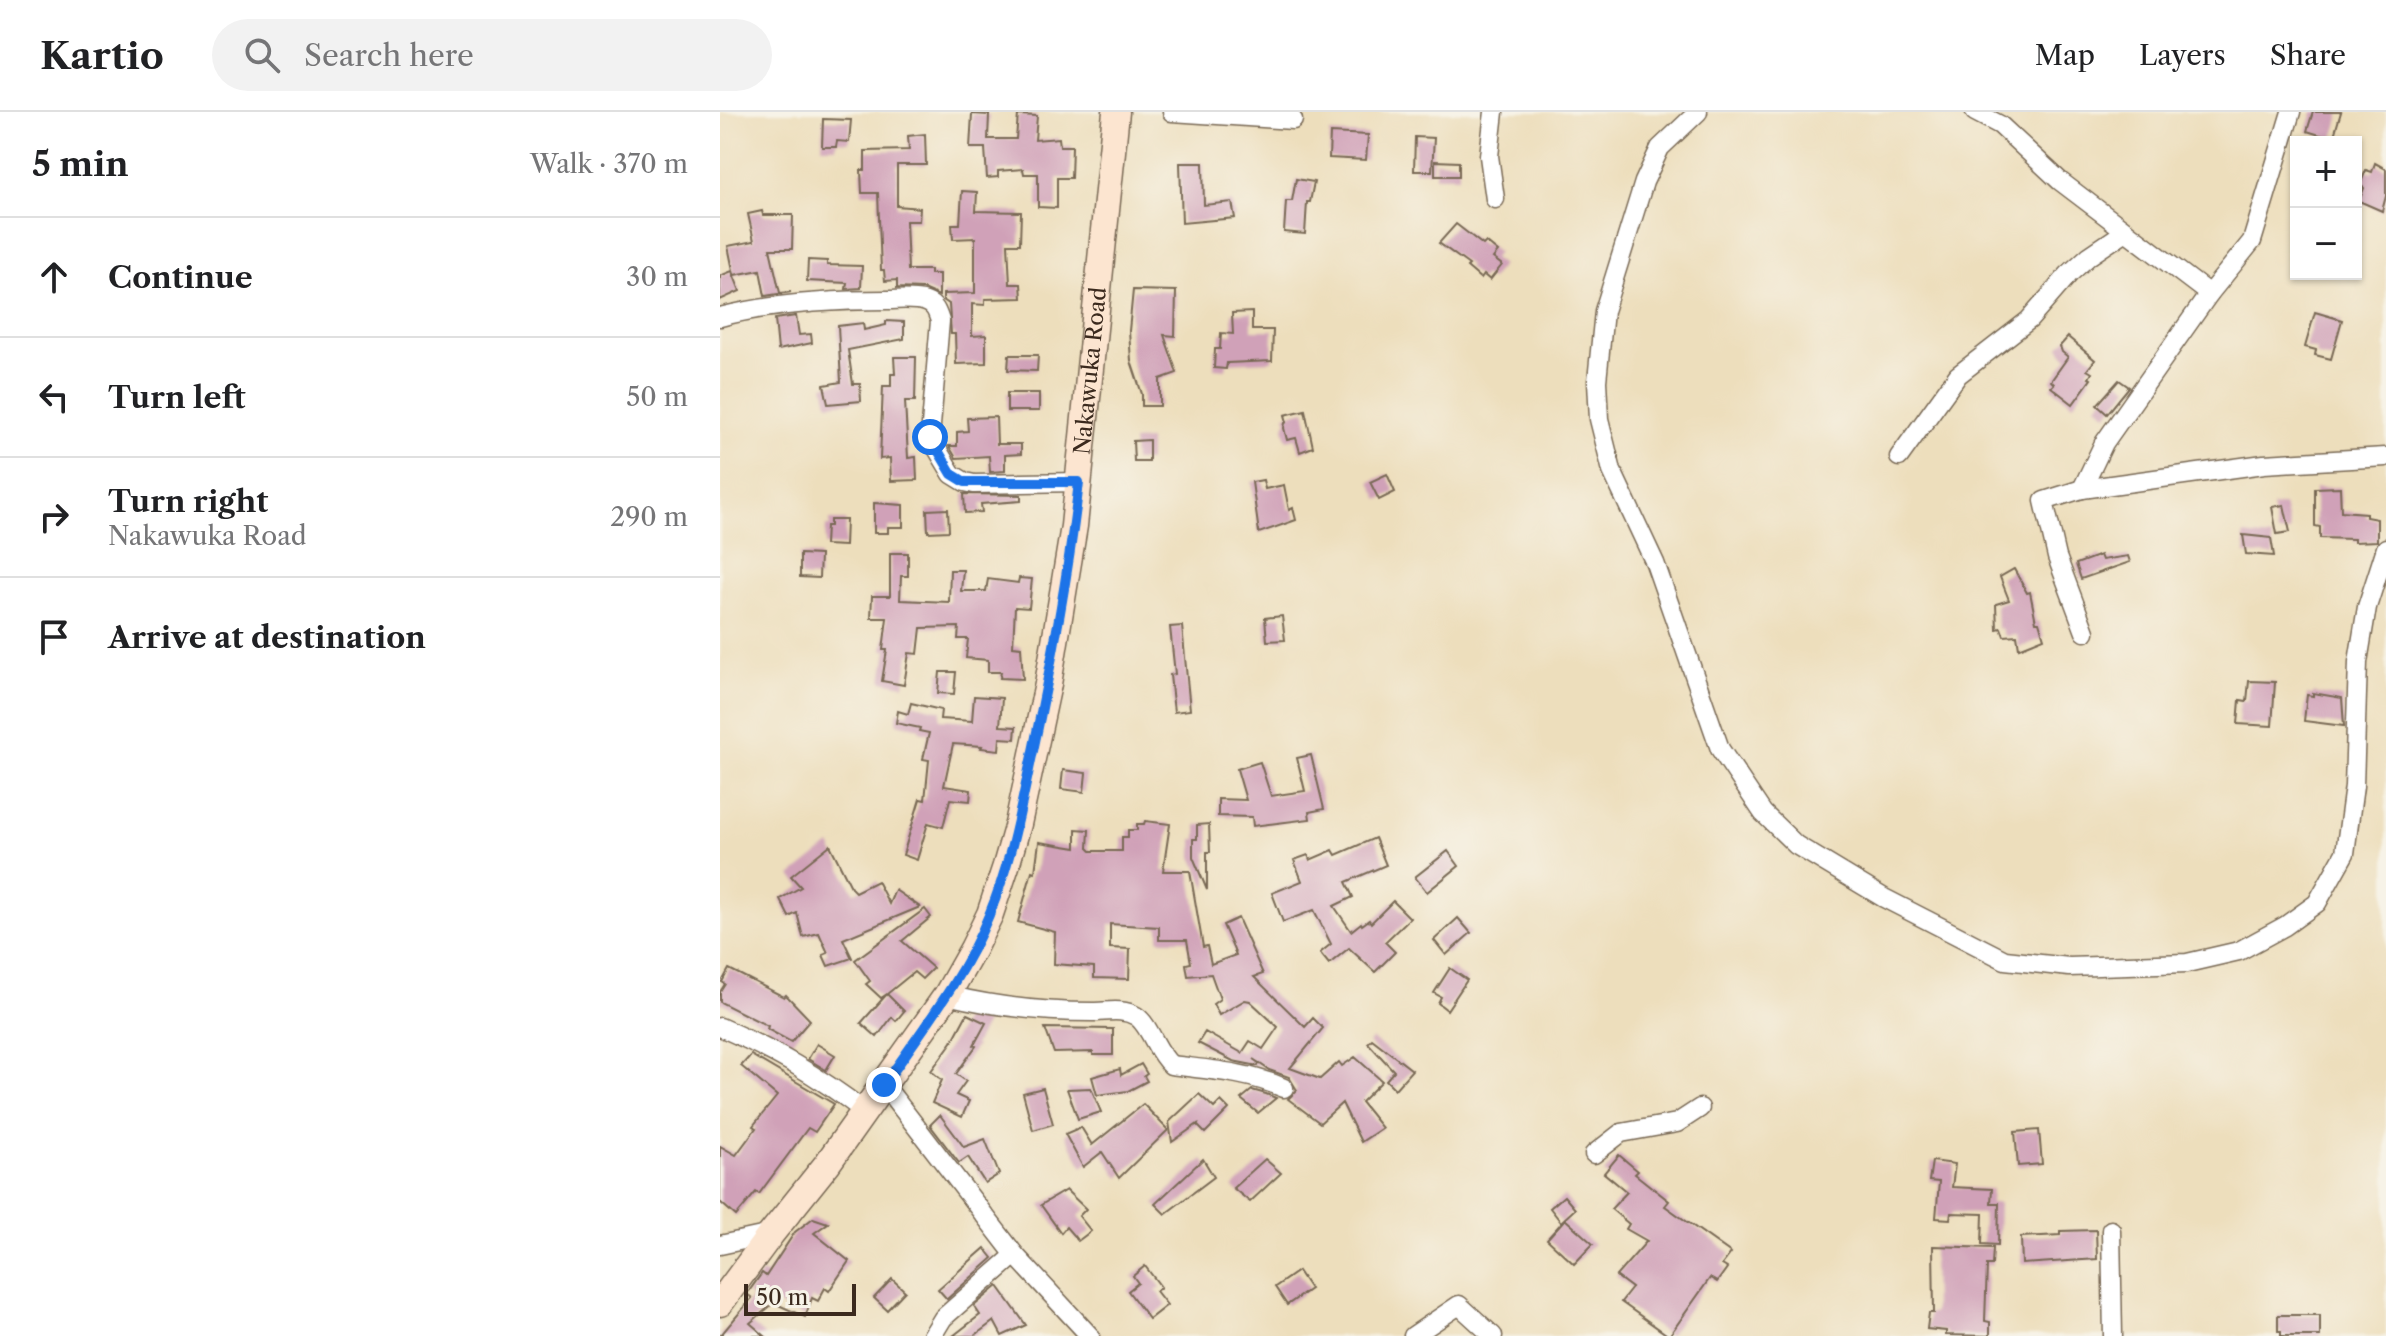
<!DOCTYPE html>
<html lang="en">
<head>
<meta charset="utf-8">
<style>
  :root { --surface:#fff; --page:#f2f2f2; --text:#202124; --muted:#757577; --line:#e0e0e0 }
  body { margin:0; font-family:"Libre Caslon Text",serif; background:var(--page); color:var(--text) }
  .controls { position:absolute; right:24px; top:24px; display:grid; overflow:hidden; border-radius:0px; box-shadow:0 2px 6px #0004 }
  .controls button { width:72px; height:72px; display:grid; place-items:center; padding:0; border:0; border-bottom:2px solid var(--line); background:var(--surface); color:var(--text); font:40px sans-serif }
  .scale { position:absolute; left:24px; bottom:20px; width:112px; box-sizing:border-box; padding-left:8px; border:4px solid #3b2a1e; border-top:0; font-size:22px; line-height:28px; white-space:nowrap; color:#3b2a1e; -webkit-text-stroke:6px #f7f3e8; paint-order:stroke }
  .stop { position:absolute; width:24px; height:24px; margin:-18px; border:6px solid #1a73e8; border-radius:50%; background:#fff }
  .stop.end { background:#1a73e8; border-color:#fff; box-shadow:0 2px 8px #0008 }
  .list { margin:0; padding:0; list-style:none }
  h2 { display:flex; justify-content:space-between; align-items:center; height:104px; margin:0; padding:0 32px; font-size:34px }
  h2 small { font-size:26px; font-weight:400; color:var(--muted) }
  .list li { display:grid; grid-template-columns:52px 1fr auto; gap:24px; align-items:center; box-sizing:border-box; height:120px; padding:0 32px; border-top:2px solid var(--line) }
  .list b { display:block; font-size:30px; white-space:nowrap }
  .list p { margin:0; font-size:26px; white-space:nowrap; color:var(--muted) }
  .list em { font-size:26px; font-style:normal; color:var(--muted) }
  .icon { flex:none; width:44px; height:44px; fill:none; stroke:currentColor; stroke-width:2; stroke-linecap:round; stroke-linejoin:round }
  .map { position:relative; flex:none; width:1666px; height:1224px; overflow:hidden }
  header { display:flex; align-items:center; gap:48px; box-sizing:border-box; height:112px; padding:0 40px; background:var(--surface); border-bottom:2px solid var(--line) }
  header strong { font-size:38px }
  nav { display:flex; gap:44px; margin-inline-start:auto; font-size:28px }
  .search { width:560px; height:72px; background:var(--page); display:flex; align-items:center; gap:20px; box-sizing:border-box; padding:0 28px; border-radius:44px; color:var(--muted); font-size:30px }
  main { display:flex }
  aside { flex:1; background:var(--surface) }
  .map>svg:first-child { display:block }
</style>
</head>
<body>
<header>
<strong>Kartio</strong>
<div class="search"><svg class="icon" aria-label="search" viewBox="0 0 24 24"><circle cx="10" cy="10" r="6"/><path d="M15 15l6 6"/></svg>Search here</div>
<nav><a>Map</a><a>Layers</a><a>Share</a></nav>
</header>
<main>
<aside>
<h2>5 min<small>Walk · 370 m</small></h2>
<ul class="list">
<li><svg class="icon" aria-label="ahead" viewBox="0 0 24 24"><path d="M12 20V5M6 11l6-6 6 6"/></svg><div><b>Continue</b></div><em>30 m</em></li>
<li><svg class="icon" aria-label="left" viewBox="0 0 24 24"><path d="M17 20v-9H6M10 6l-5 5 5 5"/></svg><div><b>Turn left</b></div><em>50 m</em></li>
<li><svg class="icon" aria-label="right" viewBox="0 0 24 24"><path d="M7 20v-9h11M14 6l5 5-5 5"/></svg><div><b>Turn right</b><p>Nakawuka Road</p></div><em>290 m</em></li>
<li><svg class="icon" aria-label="arrive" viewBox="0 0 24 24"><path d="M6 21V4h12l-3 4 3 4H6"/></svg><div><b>Arrive at destination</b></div></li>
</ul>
</aside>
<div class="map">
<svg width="1666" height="1224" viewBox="0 0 1666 1224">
  <rect width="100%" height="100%" fill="#f7f3e8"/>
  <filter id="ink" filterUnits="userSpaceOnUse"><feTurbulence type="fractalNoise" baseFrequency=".0125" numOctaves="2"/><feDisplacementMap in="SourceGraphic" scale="16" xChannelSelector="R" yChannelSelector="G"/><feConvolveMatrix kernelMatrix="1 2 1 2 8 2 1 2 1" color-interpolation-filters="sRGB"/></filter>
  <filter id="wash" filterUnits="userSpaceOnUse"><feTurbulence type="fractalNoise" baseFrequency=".006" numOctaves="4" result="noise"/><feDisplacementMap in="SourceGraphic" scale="32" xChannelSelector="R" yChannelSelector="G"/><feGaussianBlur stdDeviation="1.8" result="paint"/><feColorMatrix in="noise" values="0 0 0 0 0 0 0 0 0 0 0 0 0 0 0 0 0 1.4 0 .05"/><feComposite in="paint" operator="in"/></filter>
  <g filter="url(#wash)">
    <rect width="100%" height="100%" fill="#eddebc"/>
    <g id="blocks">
      <g fill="#d0a1b8">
        <polygon points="1593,0 1621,0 1613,27 1587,19"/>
        <polygon points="252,2 269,3 268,27 296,27 298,3 317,4 315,28 339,26 340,34 352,34 351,66 337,66 337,96 318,95 318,62 304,62 303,57 278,59 278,65 267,66 265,36 250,36"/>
        <polygon points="103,7 131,8 129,30 117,29 116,35 102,35"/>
        <polygon points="610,21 648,23 646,48 609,46"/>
        <polygon points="205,22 206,53 177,53 177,94 200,96 199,109 186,109 188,158 210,158 210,162 219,162 219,184 203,177 177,176 177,168 165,169 164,158 161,158 158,81 142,81 141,58 145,58 145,39 189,38 188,24"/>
        <polygon points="695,25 714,26 712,59 694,59"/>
        <polygon points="715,49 739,50 739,64 715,64"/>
        <polygon points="460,51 483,51 484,93 512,90 515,106 462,111"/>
        <polygon points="1655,51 1666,57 1666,84 1662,99 1639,89 1644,76 1640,73 1646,58 1652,60"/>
        <polygon points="576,67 594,70 590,90 587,90 585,122 564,120 566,89 572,89"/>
        <polygon points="242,79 257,80 256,99 301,100 300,132 288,132 290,172 301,172 302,186 265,187 265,193 252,192 252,224 266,223 266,251 236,252 235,222 231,222 229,192 223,188 223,182 255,181 255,126 233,127 232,112 240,112"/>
        <polygon points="42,99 43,103 73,103 72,137 50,137 60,181 71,180 45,184 40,158 14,163 8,134 34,129 28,102"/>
        <polygon points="736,112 763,133 766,130 778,140 773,146 782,153 770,168 764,163 761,167 747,155 749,153 719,131"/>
        <polygon points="88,148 107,149 107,153 142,154 141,176 126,177 127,171 87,169"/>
        <polygon points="12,159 20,179 0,188 0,164"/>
        <polygon points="413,178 456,179 455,224 444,223 457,261 440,267 440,294 422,294 422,282 411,249 409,219"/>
        <polygon points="532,200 532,218 553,218 552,249 507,251 506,257 494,256 495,237 500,237 501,221 513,222 512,201"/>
        <polygon points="1595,200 1622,208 1611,247 1595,243 1596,238 1585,235"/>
        <polygon points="76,204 79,223 91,222 92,231 58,238 55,207"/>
        <polygon points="166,209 184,210 184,227 128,238 133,272 140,272 141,289 108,292 104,273 121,270 118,214 143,211 144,218 166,213"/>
        <polygon points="1348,225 1375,248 1367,258 1372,261 1369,266 1371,267 1353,292 1331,275 1334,272 1331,269 1348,245 1342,240 1340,234"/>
        <polygon points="289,243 318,243 317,259 288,258"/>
        <polygon points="174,245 196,245 195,289 185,289 188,346 196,345 197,368 171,369 170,346 160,347 163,274 171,274 171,262 175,262"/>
        <polygon points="1399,268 1409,275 1387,302 1377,293"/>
        <rect x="287" y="281" width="32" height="18"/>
        <polygon points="585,298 593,335 580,340 576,326 567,328 564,316 565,311 567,310 565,303"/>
        <polygon points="276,305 277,332 301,332 301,342 285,343 285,359 270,360 269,344 236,346 229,334 237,334 237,320 248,319 247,306"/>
        <polygon points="429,328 429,349 414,349 413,329"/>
        <polygon points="667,362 675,380 659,388 650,370"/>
        <polygon points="543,368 545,377 564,373 569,398 573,396 576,408 539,421 532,370"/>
        <polygon points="1620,375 1621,399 1646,401 1646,405 1657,407 1657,429 1634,430 1634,427 1600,426 1600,415 1595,414 1595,376"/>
        <polygon points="244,382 301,383 301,389 261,392 262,400 245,401"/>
        <polygon points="154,391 183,393 183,415 168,415 168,421 154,421"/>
        <polygon points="1564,393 1570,420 1557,422 1552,395"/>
        <polygon points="228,397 229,419 208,420 207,398"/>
        <polygon points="110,408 126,408 125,434 105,433 106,414 110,414"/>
        <polygon points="1523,423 1551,426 1554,444 1526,442"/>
        <polygon points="170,441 188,441 188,464 181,464 180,488 229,490 230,458 243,458 241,479 266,479 268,467 298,471 299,466 312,467 309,496 295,495 293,534 301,535 303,567 280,566 281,560 268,560 268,548 246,546 248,527 238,527 239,515 201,516 198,542 189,541 184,573 162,569 167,538 163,538 167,506 151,506 152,484 170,484"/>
        <polygon points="80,442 100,443 99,466 80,465"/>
        <polygon points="1380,443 1382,448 1408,444 1410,450 1361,467 1356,452"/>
        <polygon points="1294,457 1307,481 1310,480 1316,510 1319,510 1324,526 1299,536 1297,523 1284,524 1281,516 1277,517 1276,492 1289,488 1280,465"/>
        <polygon points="562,504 565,528 547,529 545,506"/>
        <polygon points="462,514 470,598 454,600 450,563 455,562 450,515"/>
        <polygon points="220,560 236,560 234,582 218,581"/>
        <polygon points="1529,569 1555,570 1552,614 1518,612 1520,588 1527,589"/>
        <polygon points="1593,581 1622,586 1624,614 1584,609 1587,583 1593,584"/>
        <polygon points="254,584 282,586 280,614 296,615 295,627 280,626 279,638 261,636 262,634 233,632 224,674 251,678 250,689 230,687 223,715 208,711 197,748 183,743 200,687 205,688 209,648 203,647 209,621 199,619 200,616 176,611 178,599 188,602 191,591 221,598 220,607 252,609"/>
        <polygon points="591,643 604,697 589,700 590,707 533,714 532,705 498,704 498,687 526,688 517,657 540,650 551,684 585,679 577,646"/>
        <polygon points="343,658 366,661 364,680 341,677"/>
        <polygon points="425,709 450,712 443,759 470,759 483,835 487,834 491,852 516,843 503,813 518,806 543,862 534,865 585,915 593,906 603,916 570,956 600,967 619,950 622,954 635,945 662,969 641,990 662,1016 641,1030 622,991 600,1011 568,987 577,978 569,965 549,958 533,947 539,951 538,954 513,949 478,931 485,920 522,941 530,929 543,937 558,915 530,889 525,888 499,903 493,892 500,887 491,862 468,864 466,852 471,851 467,828 439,828 439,815 390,812 390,836 410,837 409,867 374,866 374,855 334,852 335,820 298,810 312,759 315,760 319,730 356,736 356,717 369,718 368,736 371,739 402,739 402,725 408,725 408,718 417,718 417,712 424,712"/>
        <polygon points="489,712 490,740 487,740 487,778 473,745 473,727 477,727 477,713"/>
        <polygon points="655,726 666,753 626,770 633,785 614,794 631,819 641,811 642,813 649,808 651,811 673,789 690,806 665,830 675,840 655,860 629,836 609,852 600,841 611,832 594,798 563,810 552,781 582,769 574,748 588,743 590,748 613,738 616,743"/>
        <polygon points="110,733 132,777 135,780 157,769 169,792 175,778 200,795 123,827 132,846 108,854 103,843 108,841 99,821 83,825 77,801 69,805 60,787 81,775 71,764"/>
        <polygon points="728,739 739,754 707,780 695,765"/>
        <polygon points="205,797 211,805 182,829 213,856 202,867 194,860 167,882 184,899 176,909 172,905 157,925 141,911 167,882 161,886 146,872 150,869 135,848"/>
        <polygon points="738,806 751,821 726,843 714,828"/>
        <polygon points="730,856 747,868 727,898 718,891 721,885 714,881"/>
        <polygon points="9,857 64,885 66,883 90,908 71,930 47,917 48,914 0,890 0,880 5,872 2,870"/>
        <polygon points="247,902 266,911 254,933 256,934 236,962 246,969 236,983 249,989 242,1005 212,991 222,968 211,959 232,930"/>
        <polygon points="325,916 393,917 393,943 373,943 373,940 334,941"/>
        <polygon points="652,927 692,958 675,977 666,968 674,959 648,931"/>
        <polygon points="97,932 115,943 106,958 88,947"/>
        <polygon points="31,943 114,992 95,1020 88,1016 39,1082 36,1080 16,1104 0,1090 0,1034 16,1043 36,1016 33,1014 57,984 21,954"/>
        <polygon points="421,952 427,962 424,964 427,969 408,979 377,983 372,965 400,957 401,963"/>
        <polygon points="323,976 333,1012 313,1018 303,981"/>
        <polygon points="371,976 381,1000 358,1007 347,977"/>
        <polygon points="532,978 546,982 556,986 538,1001 521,987"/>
        <polygon points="479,982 494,996 501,989 509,997 485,1021 477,1013 479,1011 452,1030 449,1010"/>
        <polygon points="423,992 448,1018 399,1066 382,1040 363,1055 345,1022 361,1015 372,1033"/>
        <polygon points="220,1003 244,1035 265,1027 279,1062 265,1071 248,1045 239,1051 210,1013"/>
        <polygon points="1319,1018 1322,1052 1298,1054 1295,1020"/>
        <polygon points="899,1043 918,1059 915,1062 949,1089 945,1094 1011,1141 1002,1153 1007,1156 997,1170 990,1166 949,1224 901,1190 912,1176 896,1164 927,1129 906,1117 909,1112 891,1097 907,1080 884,1061"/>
        <polygon points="483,1047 494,1065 445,1102 435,1092"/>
        <polygon points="545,1047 561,1061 530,1090 513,1076"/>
        <polygon points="1212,1049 1235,1052 1232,1075 1272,1077 1271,1091 1279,1091 1278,1133 1262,1132 1263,1102 1231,1101 1230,1107 1216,1106 1219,1070 1209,1069"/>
        <polygon points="346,1078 366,1097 359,1104 371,1119 358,1129 346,1115 341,1121 321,1093"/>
        <polygon points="844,1084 855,1097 841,1110 830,1096"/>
        <polygon points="93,1106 108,1111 94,1121 129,1149 109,1179 105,1176 98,1189 92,1186 85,1205 54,1191 30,1211 45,1224 0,1224 32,1186 27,1182 42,1161 46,1164 75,1120"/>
        <polygon points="845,1107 873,1132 854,1152 827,1127"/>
        <polygon points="1376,1118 1377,1147 1302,1152 1301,1125 1340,1123 1340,1119"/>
        <polygon points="1213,1134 1273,1136 1272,1153 1267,1153 1265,1209 1270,1210 1270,1224 1226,1223 1226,1219 1207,1217 1209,1201 1214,1201"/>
        <polygon points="265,1136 273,1146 227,1187 218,1177"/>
        <polygon points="425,1154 441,1175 436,1179 447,1193 429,1207 408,1179 418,1171 413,1164"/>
        <polygon points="578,1159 590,1177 567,1193 555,1175"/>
        <polygon points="172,1167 185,1179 167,1198 154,1186"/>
        <polygon points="278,1174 306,1213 282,1224 274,1209 254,1224 233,1224 260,1203 254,1194"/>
        <polygon points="1558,1203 1600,1203 1600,1224 1561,1224 1561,1219 1558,1219"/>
      </g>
    </g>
  </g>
  <g filter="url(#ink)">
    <use href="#blocks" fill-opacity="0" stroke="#796955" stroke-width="2"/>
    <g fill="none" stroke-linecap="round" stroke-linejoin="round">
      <g stroke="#796955" stroke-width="21">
        <g id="minor">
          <polyline points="452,0 573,8"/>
          <polyline points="774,0 769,44 775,87"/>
          <polyline points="978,0 940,36 924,70 884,199 877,269 879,307 892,359 935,451 1000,637 1043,701 1076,733 1164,786 1285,848 1349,855 1467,851 1519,839 1565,814 1597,791 1625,741 1634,674 1638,550 1647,495 1666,436"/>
          <polyline points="1255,0 1280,13 1340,69 1489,182"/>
          <path d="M0 205C53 191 113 188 168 188 180 188 194 186 206 190 215 193 217 200 220 209L210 325 232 362 245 370 254 372 359 370"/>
          <polyline points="1179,345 1238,263 1309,208 1349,162 1369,144 1406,119"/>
          <polyline points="1362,377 1384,331 1489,182 1532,129 1571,0"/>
          <polyline points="1365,520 1337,445 1324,389 1362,377 1544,352 1666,345"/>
          <path d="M227 883C276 895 323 900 373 900 387 900 403 896 416 904 430 913 436 940 451 953 490 958 527 960 564 976"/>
          <path d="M0 915C55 939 97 963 144 999"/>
          <polyline points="164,973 295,1143 370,1224"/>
          <polyline points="874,1042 901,1021 957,1011 980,996"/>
          <polyline points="1391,1118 1393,1224"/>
          <polyline points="0,1133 51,1122"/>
          <polyline points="212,1224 223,1206 295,1143"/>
          <polyline points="693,1224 739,1193 773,1224"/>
        </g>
      </g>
      <g stroke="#796955" stroke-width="29">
        <g id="secondary">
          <path id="s1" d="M0 1191 51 1122 107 1052 227 883 253 837 270 802 286 754 298 712 328 572 354 414 396 0"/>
        </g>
      </g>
      <use href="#minor" stroke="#fff" stroke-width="18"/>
      <use href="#secondary" stroke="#fce5d0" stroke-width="26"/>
    </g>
  </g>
  <g fill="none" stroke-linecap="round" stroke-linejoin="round" filter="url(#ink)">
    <path stroke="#1a73e8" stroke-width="10" d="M164 973C202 918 244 865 269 803 291 751 301 694 313 639 332 550 349 460 359 370H245L232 362 210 325"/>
  </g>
  <g text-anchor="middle" stroke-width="8" stroke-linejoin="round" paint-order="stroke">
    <g font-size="22" fill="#3b2a1e" stroke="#f7f3e8">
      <text dy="8" stroke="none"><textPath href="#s1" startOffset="1028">Nakawuka Road</textPath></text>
    </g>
  </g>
</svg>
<div class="controls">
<button>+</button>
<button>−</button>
</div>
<div class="scale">50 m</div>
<div class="stop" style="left:210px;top:325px"></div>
<div class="stop end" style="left:164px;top:973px"></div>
</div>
</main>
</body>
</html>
